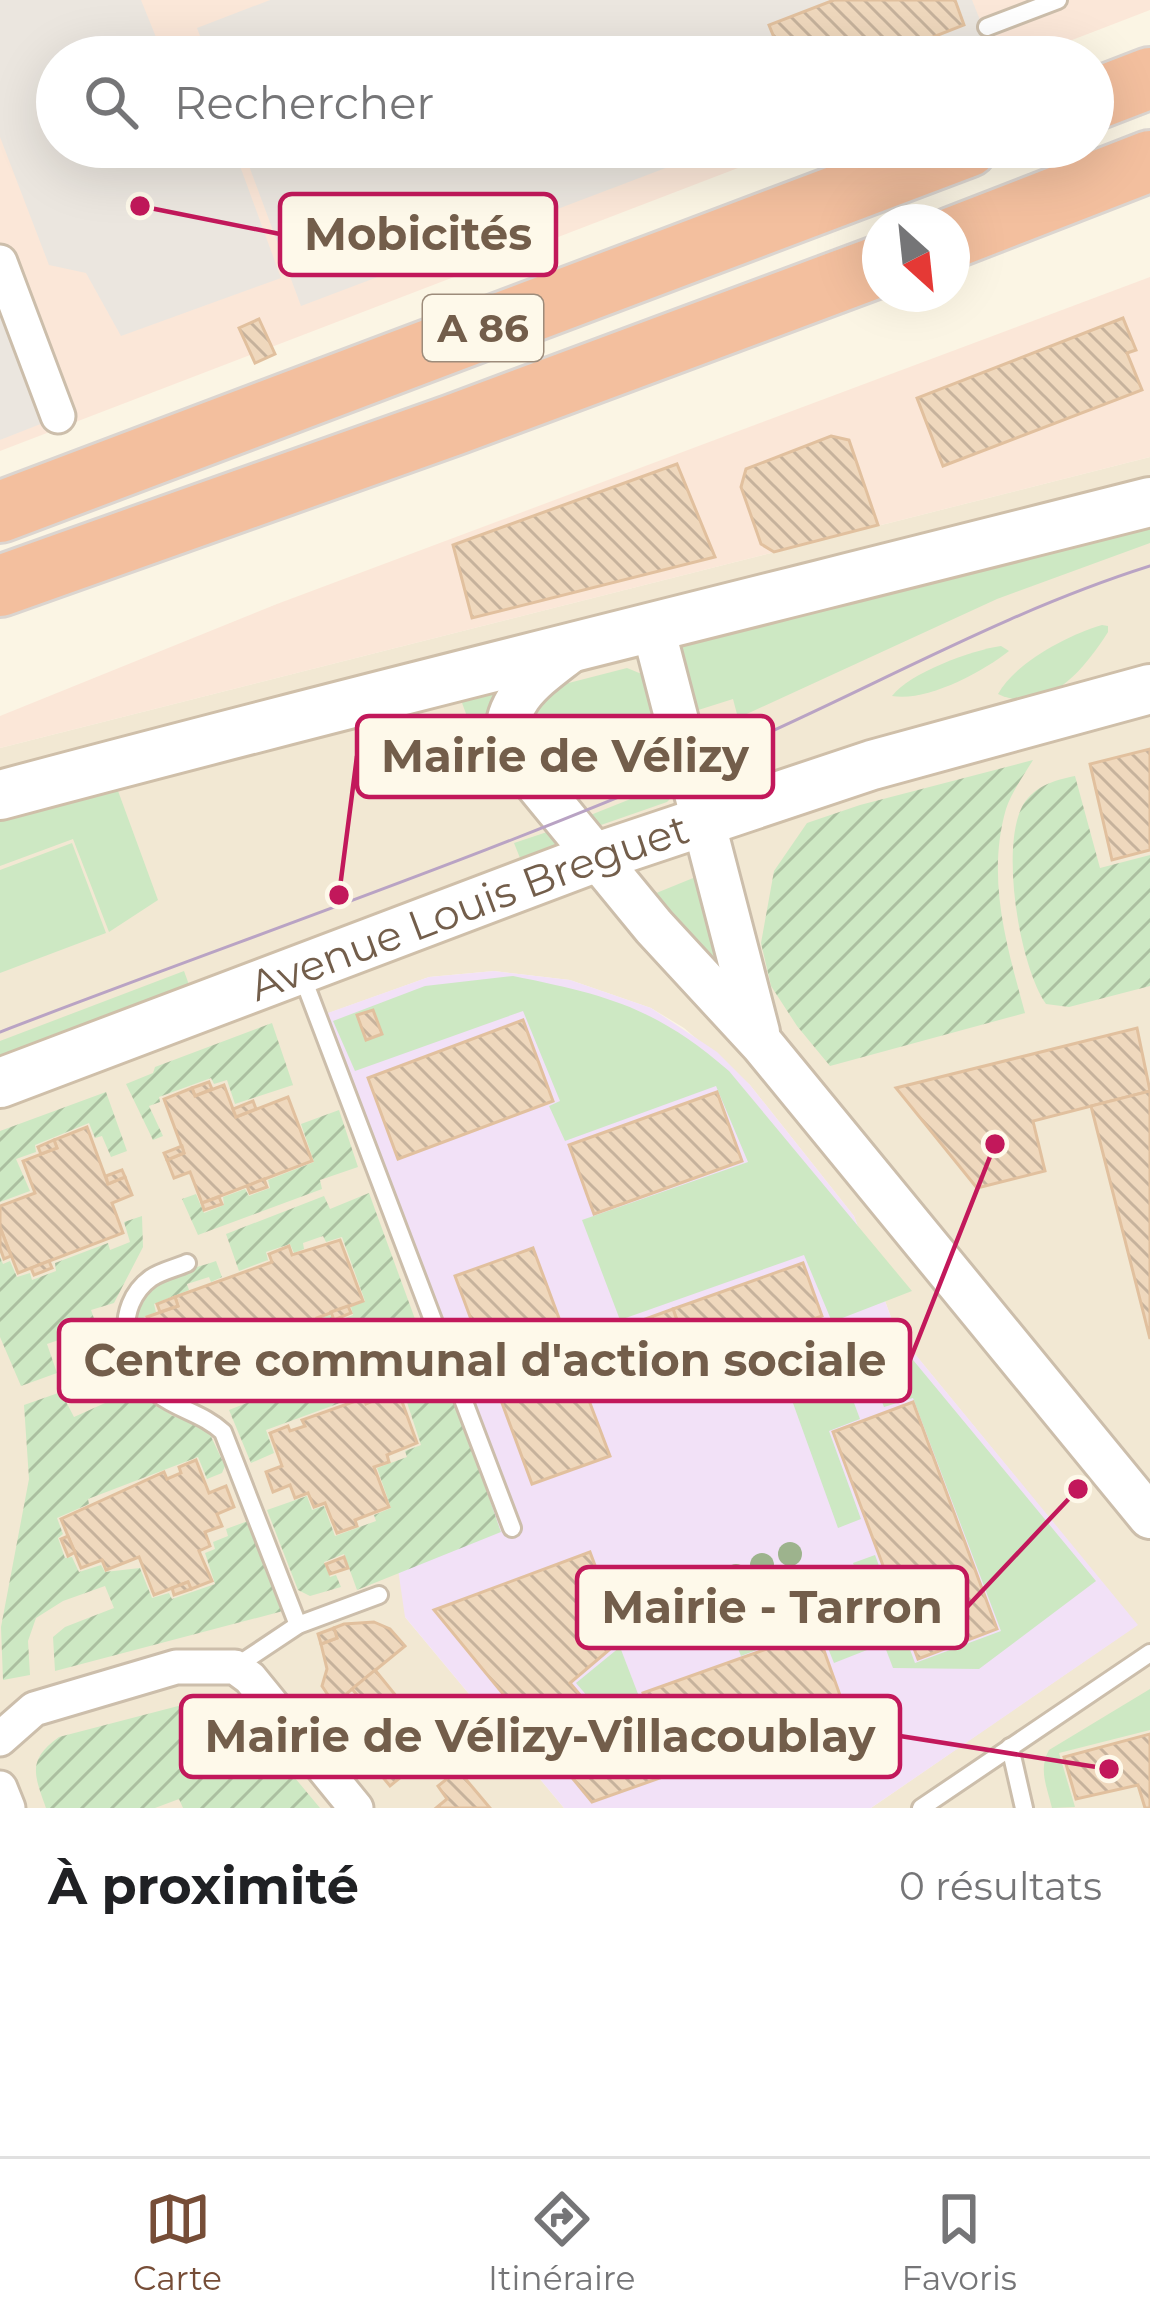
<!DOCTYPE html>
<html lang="fr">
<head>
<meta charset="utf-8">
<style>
  :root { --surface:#fff; --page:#f6f6f6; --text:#202124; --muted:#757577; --line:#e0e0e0; --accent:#764d37 }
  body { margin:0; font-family:Montserrat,sans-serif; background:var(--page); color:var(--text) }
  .compass { position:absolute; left:862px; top:204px; width:108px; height:108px; border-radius:50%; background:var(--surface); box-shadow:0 12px 48px #0002; rotate:153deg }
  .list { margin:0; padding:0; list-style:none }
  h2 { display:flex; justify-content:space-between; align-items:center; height:156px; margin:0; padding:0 48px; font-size:51px }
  h2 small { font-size:39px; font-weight:400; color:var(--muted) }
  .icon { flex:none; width:66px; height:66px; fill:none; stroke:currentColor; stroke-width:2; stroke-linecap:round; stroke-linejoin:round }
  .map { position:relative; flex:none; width:1150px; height:1808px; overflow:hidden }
  .search { position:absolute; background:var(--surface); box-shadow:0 12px 48px #0002; left:36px; right:36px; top:36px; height:132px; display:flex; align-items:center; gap:30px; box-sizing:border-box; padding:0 42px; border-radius:66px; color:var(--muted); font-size:45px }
  .sheet { height:348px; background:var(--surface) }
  nav { display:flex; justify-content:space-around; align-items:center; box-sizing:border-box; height:168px; border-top:3px solid var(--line); background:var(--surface); font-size:33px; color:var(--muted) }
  nav a { display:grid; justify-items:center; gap:6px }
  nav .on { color:var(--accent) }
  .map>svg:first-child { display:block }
</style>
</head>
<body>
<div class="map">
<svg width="1150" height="1808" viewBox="0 0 1150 1808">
  <defs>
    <pattern id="garden-furrows" width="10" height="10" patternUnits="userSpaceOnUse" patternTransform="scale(3)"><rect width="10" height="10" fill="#cde8c3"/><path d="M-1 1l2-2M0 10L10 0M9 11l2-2" fill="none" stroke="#abbfa0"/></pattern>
    <pattern id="building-back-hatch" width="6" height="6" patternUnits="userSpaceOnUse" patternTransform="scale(3)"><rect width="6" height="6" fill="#efd8bd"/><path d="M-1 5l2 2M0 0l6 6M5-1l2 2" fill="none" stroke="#c6b29c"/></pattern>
  </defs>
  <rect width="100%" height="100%" fill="#fbf5e4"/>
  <polygon fill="#f2e8d3" points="1150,457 1150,1808 871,1808 1137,1625 896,1331 854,1216 750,1085 684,1028 651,1008 570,980 494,971 429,977 312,1019 497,1529 405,1617 564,1808 0,1808 0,748"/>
  <g fill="#fbe7d8">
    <polygon points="0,0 1150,0 1150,10 1028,57 57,57 57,147 793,147 0,451"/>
    <polygon points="1150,277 1150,457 0,748 0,716 277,604"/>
  </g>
  <g fill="#ebe6df">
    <polygon points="0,0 141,0 164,57 57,57 57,147 233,147 281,278 121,336 86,273 49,265 0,137"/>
    <polygon points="270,0 972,0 990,45 959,57 208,57 197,28"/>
    <polygon points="242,147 721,147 301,306"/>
    <polygon points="0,312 43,423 0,440"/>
  </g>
  <polygon fill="#f2e1f7" points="494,971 570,980 651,1008 717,1052 750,1085 854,1216 896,1331 1138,1625 871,1808 564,1808 405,1617 398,1569 497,1528 311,1019 429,977"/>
  <g fill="#cde8c3">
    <polygon points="1150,520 1150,543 997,599 738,718 733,699 692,712 676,649 684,638"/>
    <path d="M1102 625 1108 626V632C1085 668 1047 717 998 694 1016 662 1068 635 1102 625Z"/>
    <path d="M1001 646 1009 651C981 673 926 702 892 696 909 673 972 650 1001 646Z"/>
    <polygon points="627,668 654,679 670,748 564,791 531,747 534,716 553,687"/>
    <polygon points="505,680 510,770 489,776 458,692"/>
    <polygon points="114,780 158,900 109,932 73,839 0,866 0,809"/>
    <polygon points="678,780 678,791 667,802 601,825 593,826 583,818"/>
    <polygon points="556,829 567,847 524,868 514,843"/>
    <polygon points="72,843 106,933 0,973 0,870"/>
    <polygon points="703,874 723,977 649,896"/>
    <polygon points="184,971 192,993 0,1066 0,1041"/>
    <path d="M513 976C607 995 655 1007 729 1071L912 1291 832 1322 804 1255 620 1320 582 1220 748 1162 716 1086 565 1141 549 1106 560 1101 523 1011 355 1071 333 1021 425 986Z"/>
    <polygon points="894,1337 1096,1581 979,1669 893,1668 853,1563 875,1555 915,1663 1001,1631 913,1398 884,1407 862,1351"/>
    <polygon points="838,1360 860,1419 829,1431 861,1519 838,1528 785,1381"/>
    <polygon points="849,1603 867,1650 834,1663 819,1626 741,1656 737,1646"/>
    <polygon points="620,1647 658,1746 637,1754 576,1683"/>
    <path d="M1150 1689V1730L1059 1753 1075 1807 1052 1808C1047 1787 1038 1769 1049 1750Z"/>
  </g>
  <g fill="url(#garden-furrows)">
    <path d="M1033 760C1024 775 1011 793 1006 809 986 879 1007 946 1025 1013L830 1066 797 1026 771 986 761 943 774 871 807 823 860 805Z"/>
    <path d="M1075 776 1100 868 1150 855V986L1069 1007 1046 1004C1020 967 1001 853 1021 809 1031 787 1054 780 1075 776Z"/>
    <polygon points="272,1023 293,1085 235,1104 227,1080 214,1084 211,1078 159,1097 160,1102 149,1106 163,1136 153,1140 126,1084 153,1073 155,1067"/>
    <polygon points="106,1092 127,1151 111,1157 102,1136 95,1138 89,1123 35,1145 36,1152 16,1159 30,1191 0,1202 0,1131"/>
    <polygon points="339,1110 358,1167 320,1180 322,1189 198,1235 182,1199 196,1194 204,1213 224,1205 223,1197 245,1189 249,1196 270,1188 268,1180 314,1162 301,1124"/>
    <path d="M369 1193 415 1319 377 1333 379 1342 226 1403 217 1383C205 1386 192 1392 179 1388 142 1377 116 1312 153 1286 170 1273 197 1268 216 1261L222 1277 211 1282 209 1277 187 1284 189 1290 154 1304 156 1312 143 1318 164 1372 196 1363 199 1368 214 1363 217 1370 238 1362 236 1354 248 1350 252 1358 270 1350 269 1342 280 1339 283 1346 324 1331 320 1318 330 1315 335 1322 353 1315 351 1307 365 1301 342 1237 326 1242 323 1236 303 1243 304 1249 294 1253 290 1244 266 1252 268 1260 239 1271 226 1234 324 1196 330 1209Z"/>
    <polygon points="142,1216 143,1247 114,1303 91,1310 97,1327 47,1344 57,1373 21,1386 0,1337 0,1257 3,1264 10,1261 17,1277 30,1273 32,1280 56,1271 55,1263 108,1243 110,1250 130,1242 124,1222"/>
    <polygon points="433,1337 501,1532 357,1590 344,1554 324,1562 330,1577 336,1575 341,1587 310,1596 298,1590 267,1510 307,1496 312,1510 324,1506 335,1536 376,1521 374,1515 391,1508 377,1468 407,1457 405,1451 421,1445 400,1381 266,1430 274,1453 251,1463 229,1410 384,1349 388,1357"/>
    <polygon points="134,1390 173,1416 206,1426 225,1466 222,1473 207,1479 198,1457 88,1499 89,1504 57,1518 63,1534 58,1538 65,1558 72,1557 79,1572 101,1565 105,1572 140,1568 152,1598 169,1593 172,1599 215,1584 205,1553 215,1549 213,1542 228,1536 226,1529 248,1521 283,1611 55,1671 53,1637 65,1627 114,1608 105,1586 63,1601 36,1618 28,1641 30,1675 3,1680 1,1627 29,1479 24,1405 61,1392 74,1417"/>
    <path d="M209 1698 234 1705 320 1808H183L179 1799 155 1808H46C34 1774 27 1760 59 1737Z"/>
  </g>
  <g fill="url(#building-back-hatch)" stroke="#e1c09e" stroke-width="3">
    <polygon points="834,0 955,0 964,25 882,57 782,57 769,25"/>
    <polygon points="1123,318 1136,350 1127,353 1142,390 943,466 917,398"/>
    <polygon points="259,319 275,354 255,363 239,328"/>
    <polygon points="831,436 849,440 878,525 774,552 761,544 741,487 746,469"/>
    <polygon points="677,464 715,557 472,618 453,545"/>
    <polygon points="1150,749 1150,850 1112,860 1090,764"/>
    <polygon points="373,1010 382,1034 366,1040 357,1015"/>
    <polygon points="523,1020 553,1101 398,1159 368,1078"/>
    <polygon points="1137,1028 1150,1091 1033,1121 1045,1171 977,1188 896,1088"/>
    <polygon points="209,1082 212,1089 195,1096 192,1088"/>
    <polygon points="224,1085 236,1117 288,1097 312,1161 202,1203 190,1172 174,1178 167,1160 184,1153 164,1099 192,1088 195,1096"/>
    <polygon points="1150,1091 1150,1339 1091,1106"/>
    <polygon points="717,1092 742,1161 594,1214 569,1145"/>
    <polygon points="253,1101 256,1109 236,1117 233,1109"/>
    <polygon points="87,1127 108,1184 125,1177 132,1195 112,1203 123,1233 18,1273 0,1227 0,1206 35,1193 23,1161 57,1148 54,1140"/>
    <polygon points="54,1140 57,1148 41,1154 38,1147"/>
    <polygon points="182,1146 184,1153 167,1160 164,1153"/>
    <polygon points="122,1170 125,1177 108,1184 106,1176"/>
    <polygon points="264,1179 267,1187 250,1193 247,1186"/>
    <polygon points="219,1197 222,1204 204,1210 202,1203"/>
    <polygon points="0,1227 11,1256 4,1259 0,1248"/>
    <polygon points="340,1240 363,1301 317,1318 321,1329 300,1337 297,1330 199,1366 197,1359 166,1370 147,1317 178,1306 175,1297 272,1262 269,1254 289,1246 292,1255"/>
    <polygon points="533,1248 576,1364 595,1357 601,1374 582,1382 610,1456 532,1484 455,1276"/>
    <polygon points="49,1261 52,1268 34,1275 31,1268"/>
    <polygon points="803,1263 822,1316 692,1362 673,1309"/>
    <polygon points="175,1297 178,1306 160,1312 157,1304"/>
    <polygon points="348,1306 351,1313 334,1320 331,1312"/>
    <polygon points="673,1309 692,1362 608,1393 588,1340"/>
    <polygon points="396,1385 417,1443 387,1455 389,1462 374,1467 389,1507 355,1520 357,1526 337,1533 325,1503 314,1507 308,1493 295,1498 290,1485 273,1492 266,1472 282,1466 270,1433 288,1426 290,1431 305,1426 302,1420 364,1398 366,1404 380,1398 378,1392"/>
    <polygon points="913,1402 997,1629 918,1659 833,1432"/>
    <polygon points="196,1460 209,1493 226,1486 234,1507 217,1514 222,1526 205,1532 210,1546 199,1551 212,1581 191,1589 188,1582 154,1595 139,1557 106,1570 102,1560 81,1568 61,1519 164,1472 167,1479 181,1473 179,1467"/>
    <polygon points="68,1536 75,1552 68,1556 61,1539"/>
    <polygon points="590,1552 618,1627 611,1630 616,1644 570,1683 634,1759 663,1748 643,1693 817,1631 846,1712 592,1802 434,1610"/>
    <polygon points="344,1557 348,1568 330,1574 326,1564"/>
    <polygon points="188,1582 191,1589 174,1595 172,1588"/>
    <polygon points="374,1622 390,1629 405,1646 334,1704 322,1686 327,1669 321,1644 337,1638 334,1628 344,1624"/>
    <polygon points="334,1628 337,1638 321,1644 318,1634"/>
    <polygon points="375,1670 414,1718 367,1758 343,1729 368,1708 352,1689"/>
    <polygon points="400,1731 413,1746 428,1735 447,1758 426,1774 418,1763 390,1786 367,1758"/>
    <polygon points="1150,1734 1150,1808 1145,1808 1138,1785 1076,1799 1064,1757"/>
    <polygon points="458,1770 490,1808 436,1808 447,1799 438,1786"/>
  </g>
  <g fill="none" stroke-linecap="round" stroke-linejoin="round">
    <g stroke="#ccbeab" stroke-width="22">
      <g id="service">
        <polyline points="987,27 1058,0"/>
        <polyline points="301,973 512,1528"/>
        <path d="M187 1263C176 1268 161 1271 151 1278 112 1306 122 1367 158 1394 179 1410 204 1414 223 1432L298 1625"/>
        <polyline points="235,1667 298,1625 379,1595"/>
        <polyline points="1010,1747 1024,1808"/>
        <polyline points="921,1808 1150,1653"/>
      </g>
    </g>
    <g stroke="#ccbeab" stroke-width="39">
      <g id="minor">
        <polyline points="0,262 58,416"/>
        <polyline points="0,1739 34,1709 176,1667 235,1667 250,1678 356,1808"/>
        <polyline points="0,1788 8,1808"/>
      </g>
    </g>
    <g stroke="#ccbeab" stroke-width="48">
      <g id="tertiary">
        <polyline points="653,628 758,1032"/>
        <path d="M573 649C538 677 501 698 507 748L654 927 762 1044 1150 1517"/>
      </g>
    </g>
    <g stroke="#cfbfa9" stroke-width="54">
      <g id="secondary">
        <path d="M0 795C382 693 767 599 1150 502"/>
        <path id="s1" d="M0 1083 597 857 872 765 1150 689"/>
      </g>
    </g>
    <g stroke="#dbd5d0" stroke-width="66">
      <g id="motorway">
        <polyline points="1093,100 1150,78"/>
        <polyline points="952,238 1150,161"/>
        <polyline points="0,512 967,147"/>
        <polyline points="0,586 453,425 880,266"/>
      </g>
    </g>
    <use href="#service" stroke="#fff" stroke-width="16"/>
    <use href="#minor" stroke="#fff" stroke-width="33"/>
    <use href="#tertiary" stroke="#fff" stroke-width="42"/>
    <use href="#secondary" stroke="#fff" stroke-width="48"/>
    <use href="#motorway" stroke="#f3bf9e" stroke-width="60"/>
    <path stroke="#b9a3c4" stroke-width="3" d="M0 1032C244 938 493 854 732 749 872 688 1004 612 1150 566"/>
  </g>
  <g fill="#9db38d">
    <circle cx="790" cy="1554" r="12"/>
    <circle cx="762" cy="1565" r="12"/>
    <circle cx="736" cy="1576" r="12"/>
  </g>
  <g text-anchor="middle" stroke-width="9" stroke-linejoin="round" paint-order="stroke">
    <rect fill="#fef9ea" stroke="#9d8c7b" stroke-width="3" x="423" y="295" width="120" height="66" rx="9"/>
    <g font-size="39" font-weight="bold" fill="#735e4b">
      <text x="483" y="342">A 86</text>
    </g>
    <g font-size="42" fill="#735e4b" stroke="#fef9ea">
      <text dy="15" stroke="none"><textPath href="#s1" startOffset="501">Avenue Louis Breguet</textPath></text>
    </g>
  </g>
  <path fill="none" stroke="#c2185b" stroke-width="4.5" d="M140 206L280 234M339 895L357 756M995 1144L910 1360M1078 1489L967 1607M1109 1769L900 1736"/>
  <g fill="#c2185b" stroke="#fef9ea" stroke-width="4.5">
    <circle cx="140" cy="206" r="12"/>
    <circle cx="339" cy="895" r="12"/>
    <circle cx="995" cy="1144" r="12"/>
    <circle cx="1078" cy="1489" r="12"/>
    <circle cx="1109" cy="1769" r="12"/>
  </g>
  <g fill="#fef9ea" stroke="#c2185b" stroke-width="4.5">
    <rect x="280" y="194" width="276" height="81" rx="12"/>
    <rect x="357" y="716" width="416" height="81" rx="12"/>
    <rect x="59" y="1320" width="851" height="81" rx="12"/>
    <rect x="577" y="1567" width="390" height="81" rx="12"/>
    <rect x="181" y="1696" width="719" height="81" rx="12"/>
  </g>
  <g font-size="45" text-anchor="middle" font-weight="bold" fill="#735e4b">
    <text x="418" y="250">Mobicités</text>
    <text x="565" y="772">Mairie de Vélizy</text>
    <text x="485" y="1376">Centre communal d'action sociale</text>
    <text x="772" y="1623">Mairie - Tarron</text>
    <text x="540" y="1752">Mairie de Vélizy-Villacoublay</text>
  </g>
</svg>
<svg class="compass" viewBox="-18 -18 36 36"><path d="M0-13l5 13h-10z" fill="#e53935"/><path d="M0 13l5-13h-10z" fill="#757577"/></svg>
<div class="search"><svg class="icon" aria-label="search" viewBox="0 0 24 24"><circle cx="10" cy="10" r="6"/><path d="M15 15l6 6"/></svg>Rechercher</div>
</div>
<section class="sheet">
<h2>À proximité<small>0 résultats</small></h2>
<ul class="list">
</ul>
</section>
<nav>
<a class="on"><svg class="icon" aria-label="map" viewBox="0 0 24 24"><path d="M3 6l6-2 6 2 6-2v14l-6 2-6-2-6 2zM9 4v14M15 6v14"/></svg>Carte</a>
<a><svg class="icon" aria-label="directions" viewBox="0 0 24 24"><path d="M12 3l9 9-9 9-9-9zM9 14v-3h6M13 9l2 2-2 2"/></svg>Itinéraire</a>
<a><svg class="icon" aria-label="saved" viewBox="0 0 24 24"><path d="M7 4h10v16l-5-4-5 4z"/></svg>Favoris</a>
</nav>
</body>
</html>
